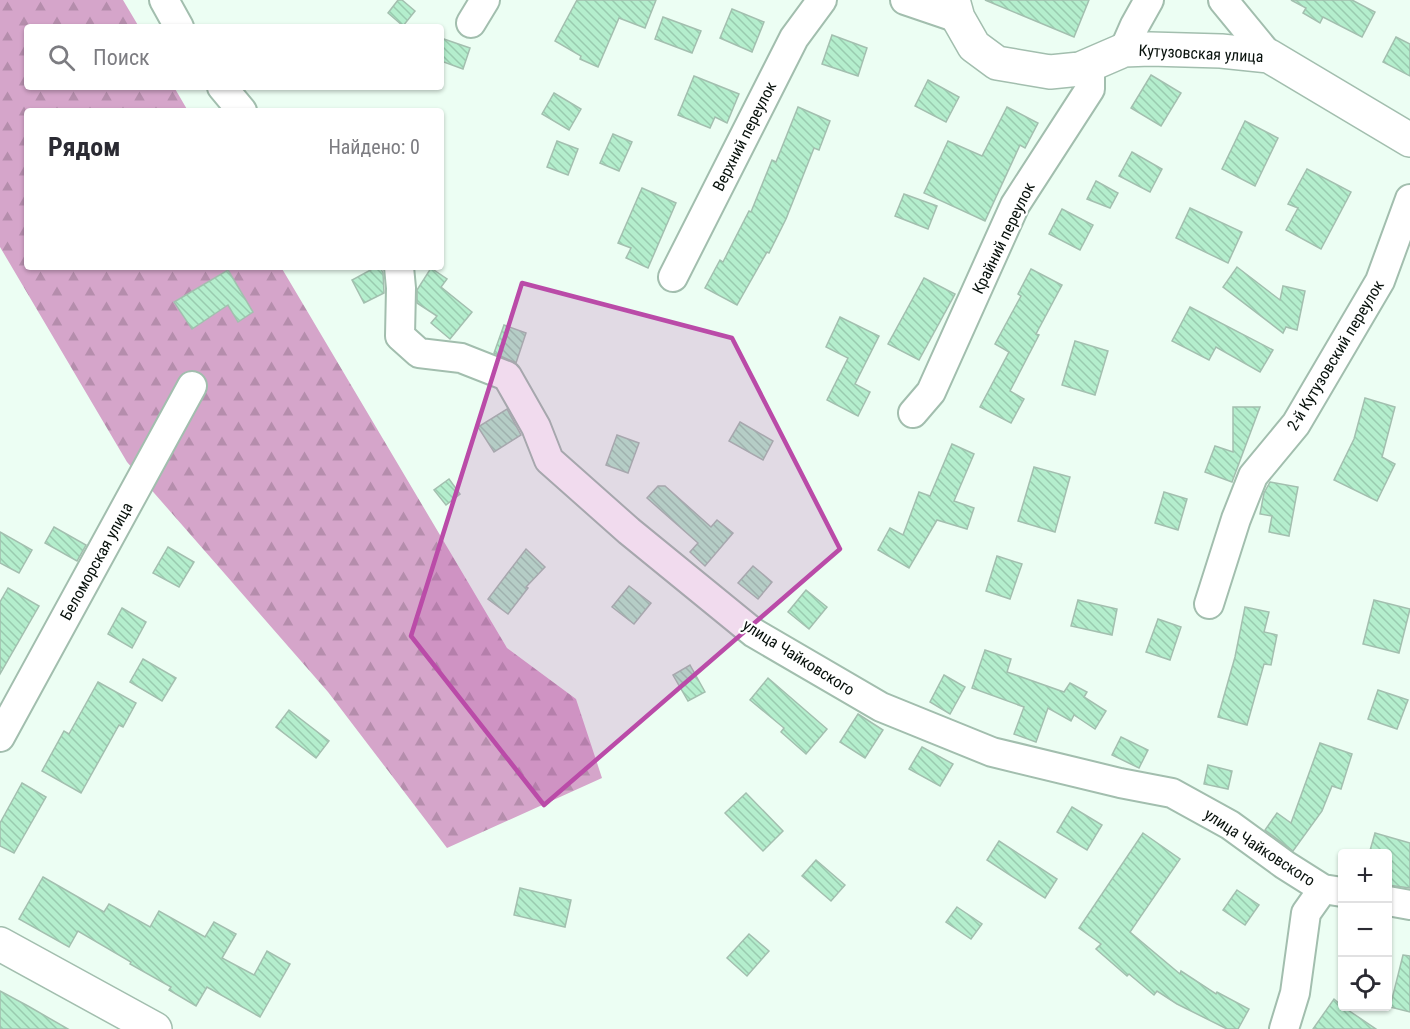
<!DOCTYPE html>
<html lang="ru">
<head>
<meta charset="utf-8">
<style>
  :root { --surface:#fff; --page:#f2f2f3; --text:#2b2b33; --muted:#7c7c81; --line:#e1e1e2 }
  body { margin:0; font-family:"Roboto Condensed",sans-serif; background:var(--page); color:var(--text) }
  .controls { position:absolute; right:18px; bottom:18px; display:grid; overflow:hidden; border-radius:6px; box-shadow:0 2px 4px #0004 }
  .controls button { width:54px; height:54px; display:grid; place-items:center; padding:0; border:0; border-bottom:2px solid var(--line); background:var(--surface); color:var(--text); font:30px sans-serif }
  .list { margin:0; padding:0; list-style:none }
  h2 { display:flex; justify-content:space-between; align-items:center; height:78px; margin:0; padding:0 24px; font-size:26px }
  h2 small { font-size:20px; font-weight:400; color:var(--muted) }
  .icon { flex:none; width:33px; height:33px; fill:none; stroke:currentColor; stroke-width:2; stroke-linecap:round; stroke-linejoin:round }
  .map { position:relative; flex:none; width:1410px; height:1029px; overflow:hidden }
  .search { position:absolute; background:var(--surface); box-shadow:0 2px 4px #0004; left:24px; top:24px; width:420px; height:66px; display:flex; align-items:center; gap:15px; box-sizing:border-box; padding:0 21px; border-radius:6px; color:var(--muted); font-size:22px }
  .panel { position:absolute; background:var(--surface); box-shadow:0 2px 4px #0004; left:24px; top:108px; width:420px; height:162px; border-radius:6px }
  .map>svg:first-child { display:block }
</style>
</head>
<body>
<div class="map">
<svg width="1410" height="1029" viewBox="0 0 1410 1029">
  <defs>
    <pattern id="forest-firs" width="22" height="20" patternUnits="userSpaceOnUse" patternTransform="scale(1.5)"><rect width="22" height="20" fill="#d5a5ca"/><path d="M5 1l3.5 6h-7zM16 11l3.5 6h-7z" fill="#b58dac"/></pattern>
    <pattern id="building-back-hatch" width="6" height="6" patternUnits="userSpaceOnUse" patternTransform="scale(1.5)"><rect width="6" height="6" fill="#b4eecd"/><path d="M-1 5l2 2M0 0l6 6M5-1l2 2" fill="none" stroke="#99cbaf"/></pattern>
  </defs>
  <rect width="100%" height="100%" fill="#ecfef3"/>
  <polygon fill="url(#forest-firs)" points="0,0 123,0 139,27 27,27 27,87 174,87 188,111 27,111 27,267 281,267 507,648 576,699 602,778 447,848 328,692 127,462 0,247"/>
  <g fill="url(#building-back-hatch)" stroke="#a3bfaf" stroke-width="1.5">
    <polygon points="398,0 402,0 415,11 403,26 388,13"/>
    <polygon points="577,0 656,0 645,28 619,18 598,67 580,59 581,56 555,41"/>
    <polygon points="985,0 1089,0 1074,37"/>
    <polygon points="1291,0 1352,0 1375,12 1362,37 1323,17 1320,23 1303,13 1306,8"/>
    <polygon points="732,9 764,22 752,52 720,38"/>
    <polygon points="663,17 701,31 692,53 655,39"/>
    <polygon points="832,35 867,48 858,76 822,64"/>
    <polygon points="1396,37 1410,44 1410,76 1383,62"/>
    <polygon points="441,38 470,48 463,69 441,61"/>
    <polygon points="1151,75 1181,93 1161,126 1131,108"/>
    <polygon points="694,76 739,94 727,123 715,117 710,128 678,115"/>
    <polygon points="928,80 959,97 946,122 915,106"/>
    <polygon points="554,93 581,109 569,130 542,114"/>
    <polygon points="798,107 830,121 819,150 814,148 786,219 769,253 767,252 737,305 705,288 720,260 723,262 749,211 751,212 772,160 776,162"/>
    <polygon points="1007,107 1038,123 1025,148 1020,145 985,221 924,193 948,141 982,156"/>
    <polygon points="1245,121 1278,138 1255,186 1222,169"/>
    <polygon points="613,134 632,142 619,171 600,163"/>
    <polygon points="557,141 578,149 568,175 547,167"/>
    <polygon points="1132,152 1162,169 1150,192 1119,176"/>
    <polygon points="1307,169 1351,192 1321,249 1286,230 1298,208 1288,204"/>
    <polygon points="1096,181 1118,193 1110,208 1087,199"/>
    <polygon points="642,188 676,203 648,268 626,258 631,248 618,243"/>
    <polygon points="904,194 937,206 928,229 895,216"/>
    <polygon points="1190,208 1242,232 1228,263 1176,238"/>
    <polygon points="1062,209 1093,225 1080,250 1049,234"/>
    <polygon points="376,267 380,267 383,273 384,293 364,303 352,280"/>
    <polygon points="1237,267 1280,300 1283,286 1305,291 1297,330 1286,327 1283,333 1223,287"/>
    <polygon points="431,268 447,279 441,287 472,312 450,339 431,323 437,316 417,303 417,290"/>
    <polygon points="1031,269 1062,285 1036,334 1039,335 1010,391 1024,399 1011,423 980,407 1009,352 995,344 1021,296 1018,294"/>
    <polygon points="228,270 253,312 238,322 228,305 192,329 174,302"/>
    <polygon points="924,278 955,294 919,360 888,344"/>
    <polygon points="1190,307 1273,350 1260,372 1216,347 1209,360 1172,341"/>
    <polygon points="840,317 879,336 855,384 870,392 858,416 827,400 848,358 826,347"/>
    <polygon points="504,325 526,333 516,363 494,353"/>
    <polygon points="1075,341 1108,351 1095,395 1062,385"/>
    <polygon points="1365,398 1395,407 1382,457 1395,464 1377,501 1334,480 1354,439"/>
    <polygon points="1233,407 1260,407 1232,482 1205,472 1215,446 1233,452"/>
    <polygon points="507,409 521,435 494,452 478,427"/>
    <polygon points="740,422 773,441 763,460 729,441"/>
    <polygon points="617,435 639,443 628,473 606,465"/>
    <polygon points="952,444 974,454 954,501 974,508 967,529 937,520 909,568 878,550 890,528 903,535 919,492 930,496"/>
    <polygon points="1034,467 1070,477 1055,532 1018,521"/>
    <polygon points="449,479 460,494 446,505 434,490"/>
    <polygon points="1270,482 1298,487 1289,536 1269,532 1272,516 1260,514 1264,493"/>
    <polygon points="658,486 665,486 711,527 717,520 733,533 705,566 690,552 698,543 647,498"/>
    <polygon points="1164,492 1187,499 1178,530 1155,523"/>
    <polygon points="54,527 86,545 77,561 45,543"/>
    <polygon points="0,532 32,550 19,573 0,563"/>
    <polygon points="168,547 194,562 179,587 153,573"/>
    <polygon points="526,549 545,567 526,587 528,588 508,614 488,599"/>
    <polygon points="997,556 1022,564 1010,599 986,591"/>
    <polygon points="753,566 772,582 758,599 738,583"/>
    <polygon points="629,586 651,603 634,624 612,607"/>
    <polygon points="8,588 39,606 0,674 0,602"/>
    <polygon points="806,590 827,607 809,629 788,612"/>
    <polygon points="1078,600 1117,609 1112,635 1071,626"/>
    <polygon points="1374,600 1410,609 1399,653 1363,644"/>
    <polygon points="1245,607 1269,612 1264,632 1277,635 1271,665 1264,664 1247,725 1218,717 1235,657"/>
    <polygon points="122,608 146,622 132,648 108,634"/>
    <polygon points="1158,619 1181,627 1170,660 1146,652"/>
    <polygon points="985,650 1011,659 1007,672 1064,692 1070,683 1087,692 1084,697 1106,711 1095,729 1074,715 1071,721 1048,708 1036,742 1014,734 1024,707 972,688"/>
    <polygon points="143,659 176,678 162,701 130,682"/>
    <polygon points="690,665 705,692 688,701 673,675"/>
    <polygon points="944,675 965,687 950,714 930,702"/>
    <polygon points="768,678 827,729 806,754 781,732 784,728 750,700"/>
    <polygon points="98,682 136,703 123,727 119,725 81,793 42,771 64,731 69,734"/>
    <polygon points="1378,690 1408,700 1397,729 1368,719"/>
    <polygon points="289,710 329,741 316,758 276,727"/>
    <polygon points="858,714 883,730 865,758 840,742"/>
    <polygon points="1121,737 1148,750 1139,768 1112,755"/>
    <polygon points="1320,743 1352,754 1341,789 1332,786 1322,811 1293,851 1265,830 1277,813 1291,823"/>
    <polygon points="922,747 953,764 940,786 909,769"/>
    <polygon points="1208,765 1232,771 1228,789 1204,784"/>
    <polygon points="22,783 46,797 14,853 0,846 0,823"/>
    <polygon points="746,793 783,831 763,851 725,813"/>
    <polygon points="1072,807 1102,825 1087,850 1057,832"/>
    <polygon points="1143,833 1180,859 1130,932 1180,974 1181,971 1216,994 1217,992 1249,1009 1238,1029 1227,1029 1177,1004 1157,991 1154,995 1129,974 1127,976 1096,949 1101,944 1079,928"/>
    <polygon points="1375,833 1410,843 1410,888 1388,885 1388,854 1369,854"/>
    <polygon points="999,841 1057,879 1045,898 987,860"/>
    <polygon points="816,860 845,885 831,901 802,876"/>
    <polygon points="43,877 104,912 109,904 150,927 159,911 205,937 214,922 236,934 222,958 254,975 267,951 290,964 260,1017 207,987 196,1006 169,990 171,987 130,964 131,962 78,931 69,947 19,919"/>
    <polygon points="520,888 571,900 565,927 514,915"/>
    <polygon points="1237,890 1259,905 1245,925 1223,910"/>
    <polygon points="957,907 982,924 971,939 946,922"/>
    <polygon points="749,934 769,951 747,976 727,958"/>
    <polygon points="1403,955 1410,956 1410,1012 1390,1007"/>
    <polygon points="0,991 28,1006 68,1029 0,1029"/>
    <polygon points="1334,999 1342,1006 1376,1029 1313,1029"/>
  </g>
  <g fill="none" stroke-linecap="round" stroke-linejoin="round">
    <g stroke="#a2beae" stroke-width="32">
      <g id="minor">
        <polyline points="164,0 179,27"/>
        <polyline points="905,0 958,18"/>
        <polyline points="1223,0 1269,56"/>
        <polyline points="471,23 485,0"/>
        <polyline points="1124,50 1135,25 1149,0"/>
        <polyline points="222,87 242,111"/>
        <polyline points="399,267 401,288 400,336 419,353 461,358 507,376 536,427 549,460 629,531 754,633 881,707 992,752 1120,783 1172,793 1230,825 1285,865 1323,889 1342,892"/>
        <polyline points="673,277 794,38 822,0"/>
        <polyline points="913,413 931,392 1015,205 1090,89 1090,65"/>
        <polyline points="1209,604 1236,519 1253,476 1296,424 1380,281 1410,199"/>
        <polyline points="0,737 192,386"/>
        <polyline points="1388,901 1410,905"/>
        <polyline points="1284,1029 1295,993 1306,913 1323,889"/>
      </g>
    </g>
    <g stroke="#a2beae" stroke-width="36">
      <g id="tertiary">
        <polyline points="953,0 958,18 974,46 997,63 1050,72 1080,69 1124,50 1150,49 1221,51 1269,56 1410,140"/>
        <polyline points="0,944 155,1029"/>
      </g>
    </g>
    <use href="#minor" stroke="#fff" stroke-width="28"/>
    <use href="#tertiary" stroke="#fff" stroke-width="33"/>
  </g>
  <path fill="#ba4ba8" fill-opacity="0.2" stroke="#ba4ba8" stroke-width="4.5" stroke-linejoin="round" d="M522 283 732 338 840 549 544 805 411 636Z"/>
  <g text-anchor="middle" stroke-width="4.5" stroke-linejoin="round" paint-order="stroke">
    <g font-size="16" fill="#08110c" stroke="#fff">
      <text transform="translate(1201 53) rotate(3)" y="6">Кутузовская улица</text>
      <text transform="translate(744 136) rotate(-63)" y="6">Верхний переулок</text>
      <text transform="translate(1003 238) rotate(-64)" y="6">Крайний переулок</text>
      <text transform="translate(1335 355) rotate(-59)" y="6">2-й Кутузовский переулок</text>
      <text transform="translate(96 561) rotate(-61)" y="6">Беломорская улица</text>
      <text transform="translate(799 657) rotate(32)" y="6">улица Чайковского</text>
      <text transform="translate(1260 847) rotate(33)" y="6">улица Чайковского</text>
    </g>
  </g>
</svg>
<div class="controls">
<button>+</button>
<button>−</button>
<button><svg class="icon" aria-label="locate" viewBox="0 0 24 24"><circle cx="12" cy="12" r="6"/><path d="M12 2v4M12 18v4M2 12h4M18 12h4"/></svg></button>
</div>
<div class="search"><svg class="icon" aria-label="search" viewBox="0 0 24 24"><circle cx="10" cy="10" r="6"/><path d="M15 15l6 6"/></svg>Поиск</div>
<section class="panel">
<h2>Рядом<small>Найдено: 0</small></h2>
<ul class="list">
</ul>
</section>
</div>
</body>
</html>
